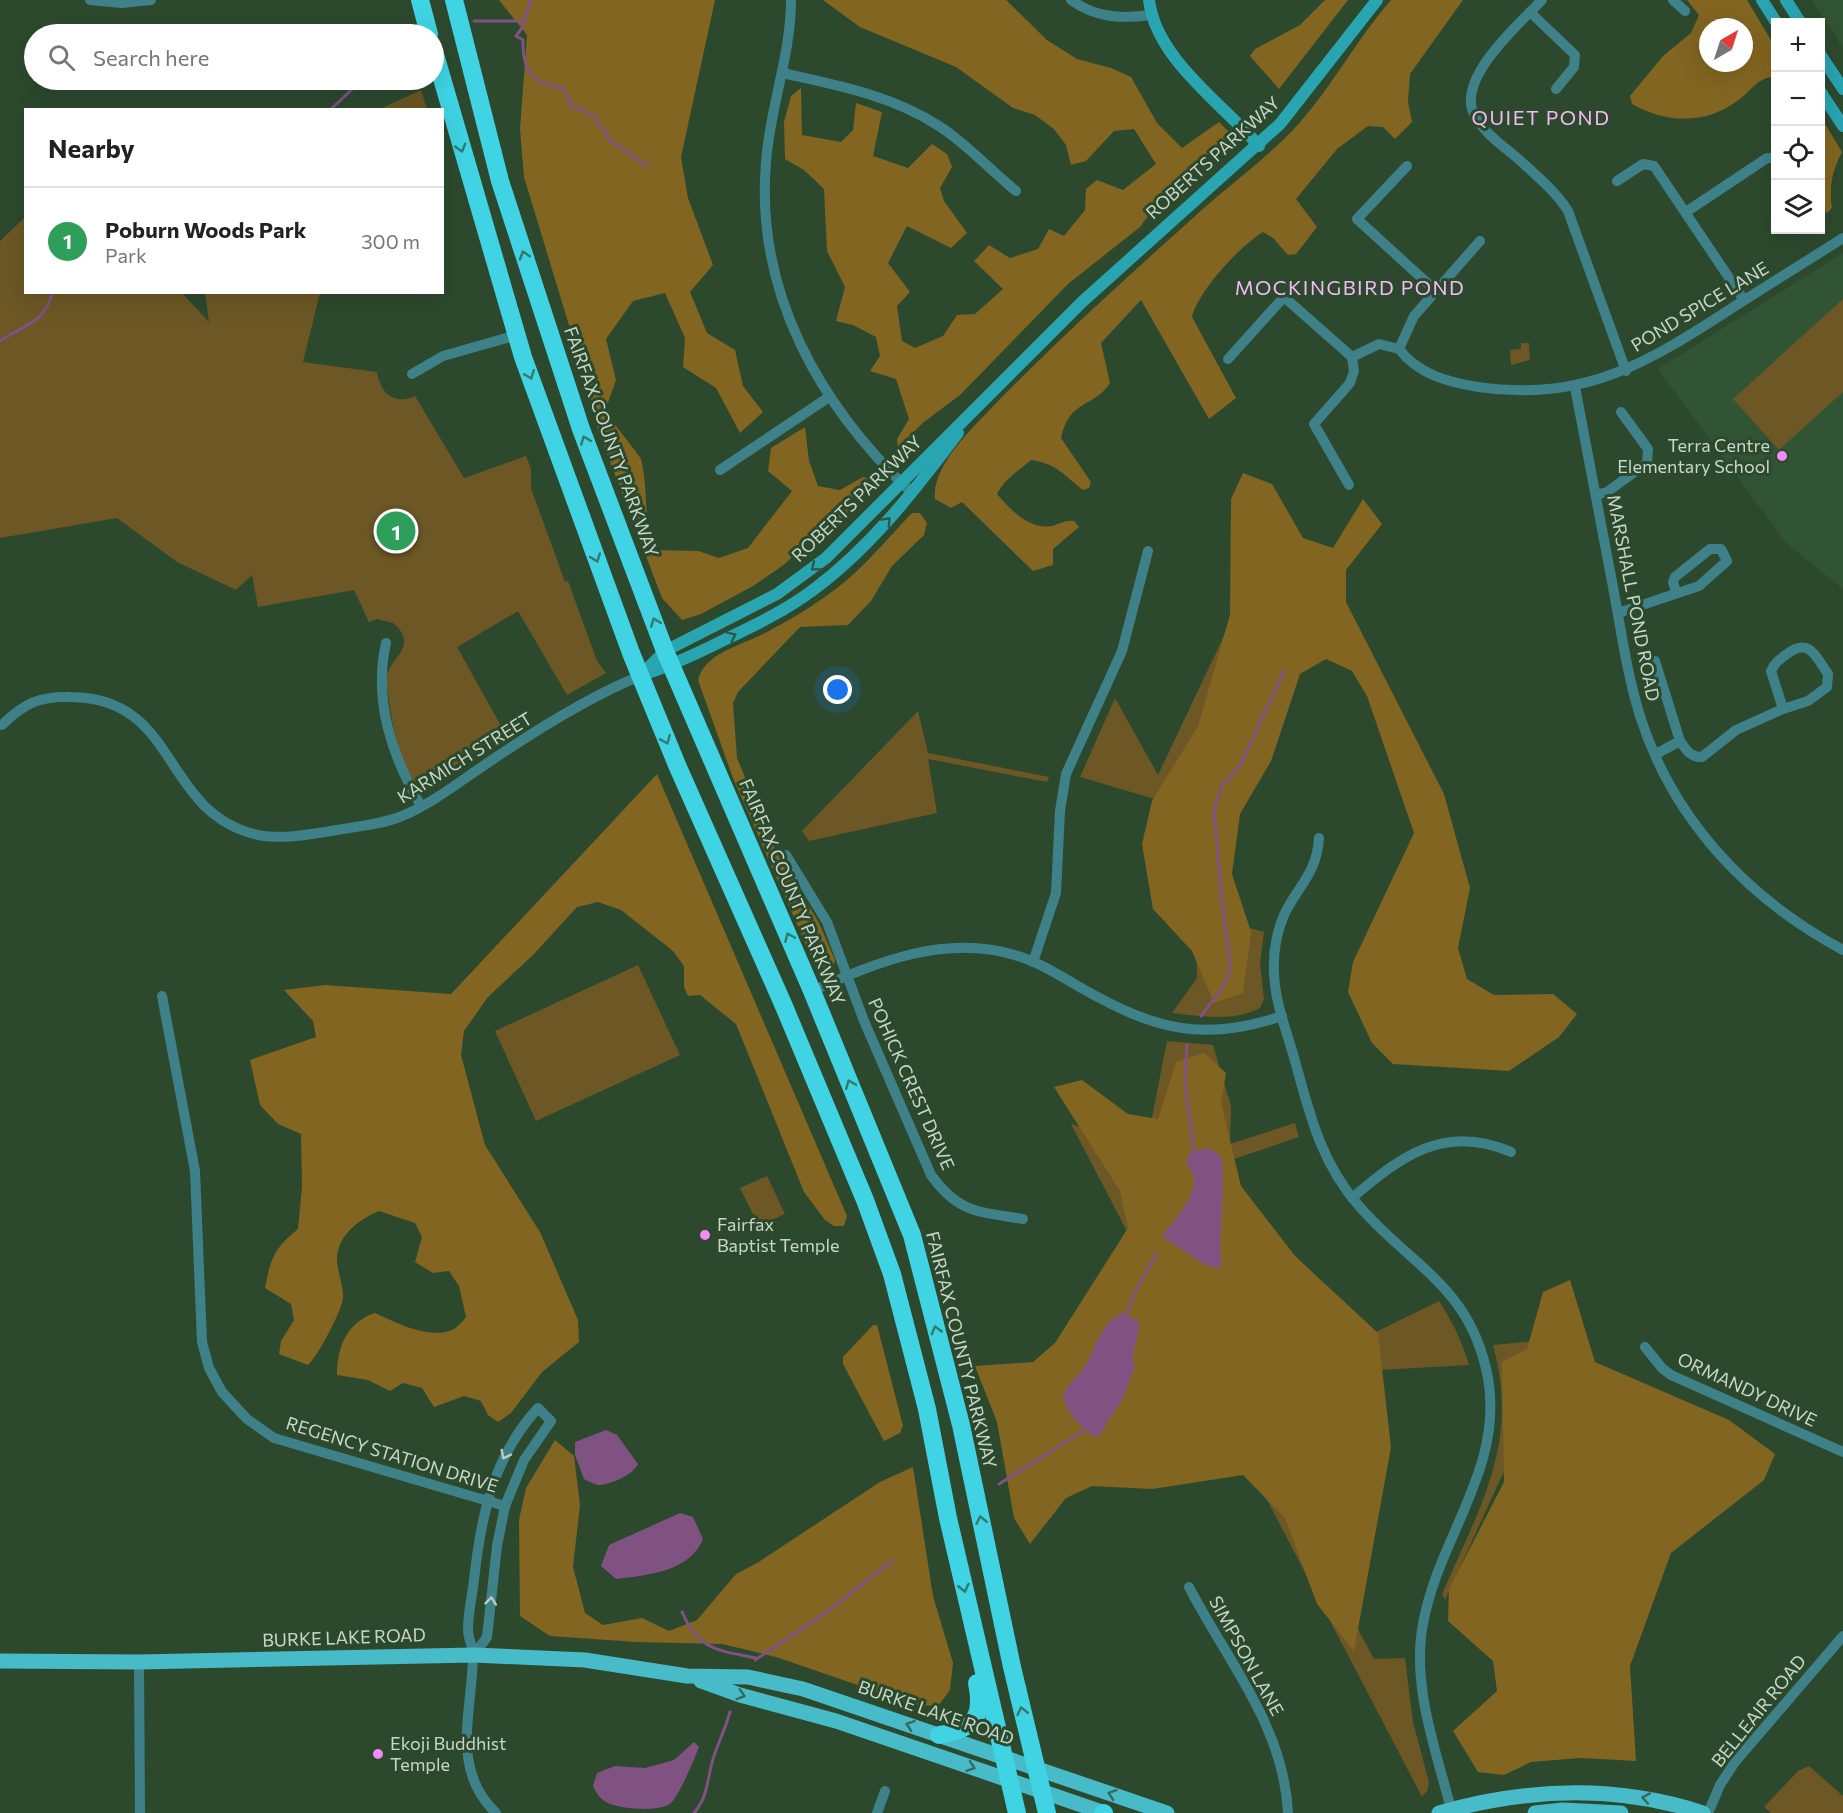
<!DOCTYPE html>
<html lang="en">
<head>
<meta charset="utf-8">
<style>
  :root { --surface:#fff; --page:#f6f6f6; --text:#222; --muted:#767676; --line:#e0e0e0; --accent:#7f5181 }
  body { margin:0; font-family:Commissioner,sans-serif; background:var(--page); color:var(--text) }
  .controls { position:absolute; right:18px; top:18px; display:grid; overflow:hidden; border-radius:0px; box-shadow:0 6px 24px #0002 }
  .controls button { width:54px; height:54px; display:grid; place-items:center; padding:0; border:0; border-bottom:2px solid var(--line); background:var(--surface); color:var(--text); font:30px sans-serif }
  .compass { position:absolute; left:1699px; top:18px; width:54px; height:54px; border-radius:50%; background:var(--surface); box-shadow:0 6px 24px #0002; rotate:39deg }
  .you { position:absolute; left:838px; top:690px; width:21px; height:21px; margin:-15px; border:4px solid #fff; border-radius:50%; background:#1a73e8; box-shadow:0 0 0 9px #1a73e833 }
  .badge { display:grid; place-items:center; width:39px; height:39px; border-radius:50%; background:var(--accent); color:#fff; font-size:20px; font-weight:700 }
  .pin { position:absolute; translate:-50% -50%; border:3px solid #fff; box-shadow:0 2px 6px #0006 }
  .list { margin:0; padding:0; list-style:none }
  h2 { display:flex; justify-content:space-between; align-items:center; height:78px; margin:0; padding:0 24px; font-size:26px }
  h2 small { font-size:20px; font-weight:400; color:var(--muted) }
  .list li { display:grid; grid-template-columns:39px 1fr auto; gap:18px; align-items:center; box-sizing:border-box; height:108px; padding:0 24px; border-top:2px solid var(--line) }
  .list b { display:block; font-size:22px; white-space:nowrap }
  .list p { margin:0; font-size:20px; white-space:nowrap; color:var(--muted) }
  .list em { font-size:20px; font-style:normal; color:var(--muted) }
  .icon { flex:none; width:33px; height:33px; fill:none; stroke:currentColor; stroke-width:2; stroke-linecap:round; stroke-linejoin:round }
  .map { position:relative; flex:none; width:1843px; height:1813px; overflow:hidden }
  .search { position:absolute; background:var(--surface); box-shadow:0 6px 24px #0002; left:24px; top:24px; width:420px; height:66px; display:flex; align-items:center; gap:15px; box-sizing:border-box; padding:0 21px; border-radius:33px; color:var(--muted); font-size:22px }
  .panel { position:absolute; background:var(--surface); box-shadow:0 6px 24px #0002; left:24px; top:108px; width:420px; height:186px; border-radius:0px }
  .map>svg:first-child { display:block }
</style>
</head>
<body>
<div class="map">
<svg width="1843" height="1813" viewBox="0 0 1843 1813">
  <rect width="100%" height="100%" fill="#2c492d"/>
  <g fill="#315434">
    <polygon points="1811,0 1843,0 1843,48"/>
    <polygon points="1843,253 1843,589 1786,543 1658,369"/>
  </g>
  <g fill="#6c5725">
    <polygon points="421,90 427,109 380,109"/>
    <path d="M25 217 26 292 182 293 209 322 205 293H320L303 362 377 372C380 392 394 406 415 396L464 478 526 456 531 469V488L565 582 568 581 597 661 606 673 567 695 518 611 457 647 504 731 435 780 420 786C396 773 390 705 386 680 388 657 421 647 393 623L377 619 369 622 354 590 258 607 252 575 236 590 177 562 117 518 0 538V241Z"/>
    <polygon points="1843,299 1843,392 1779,450 1733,399"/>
    <polygon points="1521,343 1529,343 1530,360 1511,365 1510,350 1521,349"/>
    <path d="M1274 530 1237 799 1228 922 1264 932 1260 964 1264 999 1260 1008C1235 1022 1199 1016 1172 1013L1197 978 1194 839 1185 808 1080 777 1115 698 1158 775Z"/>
    <polygon points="918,711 928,753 1049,777 1047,782 928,759 937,813 809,841 802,831"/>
    <polygon points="638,965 680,1055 536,1121 495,1031"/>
    <path d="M1167 1041 1213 1045 1231 1106 1230 1144 1295 1123 1299 1137 1228 1161 1224 1243 1329 1355 1439 1301C1452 1321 1462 1341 1469 1365L1379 1370 1305 1530 1374 1659 1405 1658 1413 1722 1429 1782 1427 1791 1422 1797 1071 1124 1146 1148Z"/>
    <polygon points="767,1176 785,1214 759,1226 740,1188"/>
    <path d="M1565 1338 1445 1600 1442 1594C1480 1506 1520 1444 1493 1345Z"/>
    <polygon points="1809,1766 1843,1796 1843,1813 1771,1813 1764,1807 1798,1771"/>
  </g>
  <g fill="#826520" fill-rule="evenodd">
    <path d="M499 0H715L681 157 688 198 713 265 690 292 707 333 735 350 743 386 763 412 740 433 716 388 683 367 685 338 665 293 633 301 606 339 616 380 605 411C610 419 640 456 641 459 649 491 642 517 656 550L698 551 719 558 748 548 792 491 768 471 771 448 805 427 809 461 818 486 840 490 863 477 867 478 869 483 854 494 848 516 837 527 810 539 785 564 753 586 701 614 682 620 662 598 598 430 588 388 524 177 520 129 527 35Z"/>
    <polygon points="823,0 1006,0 1047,40 1077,59 1111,68 1131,77 1157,123 1182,148 1219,122 1232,135 1171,184 1140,227 1068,284 960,395 924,422 898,447 897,439 909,419 896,379 870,371 880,356 876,337 853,325 836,321 845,287 827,251 824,189 804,170 785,159 784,122 791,96 801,88 802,135 841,142 853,130 856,103 882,112 873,156 908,168 932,144 947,154 952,167 940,188 944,201 967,233 951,248 907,226 888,263 910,292 897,306 902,341 915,348 943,336 957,315 975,314 1003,289 974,261 989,245 1010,258 1038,249 1049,229 1064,236 1085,210 1086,189 1097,180 1123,190 1156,164 1134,129 1114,131 1086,161 1071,165 1066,145 1054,129 1035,115 1013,108 956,67 860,27"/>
    <polygon points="1325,0 1348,0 1279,89 1250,56 1255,49 1300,25"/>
    <path d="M1391 0H1463L1410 74 1408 102 1412 122 1395 139 1383 127 1368 126 1337 149 1296 199 1317 227 1296 254 1288 255 1273 238 1263 232C1239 247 1199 290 1192 317L1236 398 1209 419 1141 300 1101 343 1110 383C1093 409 1070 398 1061 438L1091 482 1089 488 1083 490C1063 475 1058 464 1031 460 1017 472 1005 479 997 494 1010 509 1029 530 1052 526 1060 524 1065 520 1074 521L1079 527 1053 549V565L1033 571 962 502 951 508 935 499C931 464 978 423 1000 399 1062 336 1127 277 1193 218 1225 188 1261 163 1292 131 1330 91 1355 41 1391 0Z"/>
    <path d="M1687 0H1747L1775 47V82L1771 77C1759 78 1750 91 1741 98 1708 125 1667 124 1632 104L1630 96 1663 56 1691 33 1699 15ZM1708 27H1744V63H1708Z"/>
    <path d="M1821 117 1842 152C1832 171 1829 186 1832 208L1827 213 1821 205Z"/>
    <polygon points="1243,473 1272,484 1303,538 1333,548 1363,499 1382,524 1346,570 1346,602 1444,794 1470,888 1458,948 1467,979 1494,995 1553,994 1577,1014 1559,1037 1509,1071 1393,1064 1372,1043 1348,992 1353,962 1414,833 1367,696 1352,671 1326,659 1300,674 1271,761 1240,814 1232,874 1251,932 1243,993 1214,1003 1192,951 1153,909 1142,844 1152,801 1198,726 1230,615 1231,499"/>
    <path d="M912 513H920L927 523 924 535 892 566 871 601 848 625 800 627 738 692 733 703 737 758 775 850 819 923 835 960 833 968 824 975 817 970 733 778 698 680C705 652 744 645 767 632 787 621 807 610 826 596 859 574 885 541 912 513Z"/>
    <path d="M657 774 847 1216 844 1226H834L825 1220 804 1192 736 1024 700 995 688 996 684 987V966L673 951 621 910 598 902 577 907 533 955 488 997 464 1031 461 1055 485 1145 540 1232 578 1320 579 1342 542 1372 511 1413 498 1422 488 1415 481 1401 464 1396 434 1407 422 1388 403 1383 390 1391 368 1380 337 1375C337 1347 347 1322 375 1313 395 1322 429 1340 452 1330 457 1328 463 1321 466 1317L459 1286 449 1271 433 1273 415 1262 422 1237 415 1223 379 1211C358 1220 336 1236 337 1262 338 1274 344 1287 343 1299 341 1312 318 1356 308 1365L279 1354 281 1341 294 1320 291 1304 265 1288C271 1257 274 1249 298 1229L302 1187 301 1134 278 1124 260 1105 250 1060 316 1037 313 1021 284 990 325 985 451 994Z"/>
    <polygon points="1204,1053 1226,1073 1221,1102 1241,1186 1295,1256 1378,1333 1391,1447 1354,1651 1317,1604 1285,1518 1243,1475 1152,1489 1092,1486 1066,1498 1030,1544 1014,1518 997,1422 975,1366 1033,1362 1055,1343 1128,1228 1120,1191 1054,1087 1082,1080 1128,1114 1158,1119 1176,1062"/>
    <polygon points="1570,1280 1595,1362 1729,1420 1775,1454 1764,1480 1671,1553 1630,1666 1636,1761 1581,1758 1531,1762 1504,1775 1478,1772 1453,1731 1497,1691 1493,1661 1448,1621 1449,1589 1504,1482 1502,1362 1527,1349 1543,1292"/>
    <polygon points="873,1325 877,1325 903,1426 900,1433 884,1441 843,1364 843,1357"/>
    <polygon points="555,1440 574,1456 580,1505 573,1567 585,1613 603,1625 642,1618 669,1631 697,1620 736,1574 757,1563 880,1482 913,1467 933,1596 953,1663 950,1690 938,1706 916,1705 776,1657 722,1644 636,1642 550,1636 520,1616 519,1520 526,1488"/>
  </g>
  <g fill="#805282">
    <path d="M1208 1148C1211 1150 1218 1153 1220 1156 1228 1165 1217 1243 1222 1264L1217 1269 1202 1263 1162 1236C1173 1223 1195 1197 1194 1180 1194 1173 1189 1167 1186 1162L1191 1152Z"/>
    <path d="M1123 1313 1138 1321C1142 1337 1128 1351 1135 1366L1123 1398 1098 1437C1088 1436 1059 1406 1064 1393 1067 1385 1076 1378 1081 1372 1095 1354 1099 1322 1123 1313Z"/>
    <path d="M606 1430 617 1435 638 1464C633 1475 610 1485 598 1485 594 1484 588 1481 584 1479L575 1455V1442Z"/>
    <path d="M680 1513 693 1517 703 1539C690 1572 647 1575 616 1579L601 1566 609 1545Z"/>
    <path d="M694 1742 699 1747C694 1760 680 1793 672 1802 662 1813 621 1809 608 1803 600 1799 596 1793 593 1786L597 1773 615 1766 645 1768 674 1760Z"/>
  </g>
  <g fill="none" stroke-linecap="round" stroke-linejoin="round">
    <g stroke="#805282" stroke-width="3">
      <path d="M531 0 522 28 516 36 523 40C522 71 533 84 563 88L572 106 597 117V124L605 131 609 140 647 166"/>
      <polyline points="474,21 523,21"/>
      <polyline points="330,110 362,80"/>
      <path d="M0 341C22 326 47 322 52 292"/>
      <polyline points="1201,1016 1220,991 1228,977 1230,960 1222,902 1214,810 1222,786 1241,764 1284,671"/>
      <polyline points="1187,1045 1185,1081 1194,1153"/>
      <polyline points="1125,1316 1137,1288 1157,1253"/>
      <polyline points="999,1484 1088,1428"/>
      <path d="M682 1612C699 1651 718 1650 756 1658"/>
      <polyline points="755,1660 824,1614 893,1560"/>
      <path d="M694 1813C709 1796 707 1776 714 1756 719 1741 726 1727 730 1712"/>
    </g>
    <g stroke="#3f8189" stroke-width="10">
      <polyline points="90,0 122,3 151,0"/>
      <path d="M791 0C791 55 770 107 766 162 755 293 820 406 912 493"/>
      <path d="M1071 0C1096 18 1121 19 1151 15"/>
      <path d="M1542 0C1519 24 1454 80 1475 116 1485 135 1509 150 1524 164 1540 179 1557 193 1568 211L1626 371"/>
      <polyline points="1673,0 1685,11"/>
      <polyline points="1530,12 1575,55 1574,67 1556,89"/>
      <path d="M782 73C836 85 891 95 939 126 967 144 990 170 1016 191"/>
      <polyline points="1407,166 1357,219 1436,291"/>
      <polyline points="1617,181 1643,164 1654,166 1744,300"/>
      <polyline points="1686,212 1767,158 1776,158"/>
      <path d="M1399 349C1418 374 1447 382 1478 387 1590 403 1653 359 1743 301 1776 280 1810 259 1843 238"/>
      <polyline points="1399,349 1414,316 1480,241"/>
      <polyline points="1228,359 1284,297 1352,357"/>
      <polyline points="412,374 443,356 517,335"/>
      <path d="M1575 387C1588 453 1600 520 1613 587 1621 630 1627 674 1640 716 1673 820 1748 899 1843 950"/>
      <polyline points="720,470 829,397"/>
      <polyline points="1349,485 1314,424 1350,383 1354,371 1352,357 1379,344 1399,349"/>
      <polyline points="1596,495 1607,492 1647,463 1648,449 1621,412"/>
      <polyline points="1618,613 1699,586 1727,561 1721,549 1710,549 1675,577 1673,582 1676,592"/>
      <path d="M386 643C373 701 392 756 421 806"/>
      <polyline points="1655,661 1680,741"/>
      <path d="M2 725C24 703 40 696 71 697 179 698 161 810 254 834 279 840 306 835 331 831 354 827 380 825 402 816 433 803 459 782 486 764 533 732 588 697 640 676"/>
      <path d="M1656 754 1680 741C1686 750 1690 757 1702 757L1736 730 1783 709 1771 671C1774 663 1780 659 1787 654 1810 637 1816 657 1828 674L1827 687 1808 701 1783 709"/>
      <path d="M1319 838C1317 873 1298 886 1284 915 1276 934 1273 953 1274 973 1275 1003 1287 1032 1295 1061 1310 1115 1321 1163 1359 1206 1413 1268 1471 1287 1488 1378 1504 1469 1438 1538 1423 1624 1411 1686 1437 1753 1452 1813"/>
      <path d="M786 855 827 922 864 1021 931 1175C958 1213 979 1212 1023 1219"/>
      <polyline points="1033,962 1056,893 1060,811 1066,774 1122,651 1148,551"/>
      <path d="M812 991C877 962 946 933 1018 956 1041 963 1062 977 1083 989 1154 1029 1202 1043 1282 1016"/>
      <polyline points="162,996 195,1171 202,1342 209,1368 222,1392 247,1419 274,1438 505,1506"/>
      <path d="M1352 1198C1401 1156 1445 1123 1511 1152"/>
      <polyline points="1645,1347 1662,1368 1671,1375 1843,1452"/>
      <path d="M1189 1587C1227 1661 1284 1726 1288 1813"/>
      <path d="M474 1655 487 1637 497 1546 505 1506 524 1460 551 1421 538 1408C493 1457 481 1516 474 1580 472 1596 468 1613 468 1630 468 1639 474 1648 473 1657 472 1712 450 1769 496 1813"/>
      <polyline points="139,1662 140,1813"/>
      <polyline points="877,1813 885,1791"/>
      <polyline points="1708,1813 1720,1785 1735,1762 1843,1636"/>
    </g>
    <g stroke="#29a4b1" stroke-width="12">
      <path d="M1149 0C1156 59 1222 103 1259 146"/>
      <polyline points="1762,0 1776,22"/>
      <polyline points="1786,0 1800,22"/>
      <polyline points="1820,54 1843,89"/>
      <polyline points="1820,91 1843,126"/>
      <path d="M642 675C671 666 696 654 722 641 753 626 785 611 813 590 871 547 915 490 958 433"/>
      <polyline points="640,676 665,651 777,594 826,558 1082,302 1280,124 1377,0"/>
    </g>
    <g stroke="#48bbc8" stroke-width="15">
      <polyline points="0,1661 139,1662 474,1655 585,1660 687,1676 748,1677 803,1689 1167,1813"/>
      <polyline points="701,1681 740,1695 836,1721 1105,1813"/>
      <path d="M1439 1813C1527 1788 1615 1784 1703 1813"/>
      <polyline points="1535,1813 1563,1810 1621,1813"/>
    </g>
    <g stroke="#3fd3e3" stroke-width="18">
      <polyline points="420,0 429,34"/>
      <polyline points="454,0 500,181 581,429 665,651 812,991 912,1235 961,1425 1012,1667 1047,1813"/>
      <polyline points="434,51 523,357 631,653 677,765 783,1004 865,1200 892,1274 927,1409 948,1518 1017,1813"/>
      <path d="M939 1735C974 1729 984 1718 977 1683"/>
      <polyline points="1103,1813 1104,1813"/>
    </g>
  </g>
  <defs><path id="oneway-chevron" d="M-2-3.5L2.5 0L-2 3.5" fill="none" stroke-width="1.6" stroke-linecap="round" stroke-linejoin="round" transform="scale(1.5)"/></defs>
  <g stroke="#33796d">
    <use href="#oneway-chevron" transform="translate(461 148) rotate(74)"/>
    <use href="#oneway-chevron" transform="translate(524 255) rotate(-108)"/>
    <use href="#oneway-chevron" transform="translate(530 375) rotate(68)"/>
    <use href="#oneway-chevron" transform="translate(585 440) rotate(-111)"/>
    <use href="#oneway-chevron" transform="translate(596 558) rotate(70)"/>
    <use href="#oneway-chevron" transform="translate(655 622) rotate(-111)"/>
    <use href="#oneway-chevron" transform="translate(666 740) rotate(68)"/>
    <use href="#oneway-chevron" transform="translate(789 937) rotate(-113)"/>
    <use href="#oneway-chevron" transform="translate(850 1084) rotate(-112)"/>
    <use href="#oneway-chevron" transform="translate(936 1330) rotate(-105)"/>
    <use href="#oneway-chevron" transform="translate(981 1520) rotate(-102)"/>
    <use href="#oneway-chevron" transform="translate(964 1588) rotate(77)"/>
    <use href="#oneway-chevron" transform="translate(1022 1711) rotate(-103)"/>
  </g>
  <g stroke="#2b5b47">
    <use href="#oneway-chevron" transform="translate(887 521) rotate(-47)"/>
    <use href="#oneway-chevron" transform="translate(815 567) rotate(141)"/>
    <use href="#oneway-chevron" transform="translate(732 636) rotate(-26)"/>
  </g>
  <g stroke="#b9cec1">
    <use href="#oneway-chevron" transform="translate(505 1455) rotate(117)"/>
    <use href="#oneway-chevron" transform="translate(491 1601) rotate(-84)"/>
  </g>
  <g stroke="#346b5c">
    <use href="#oneway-chevron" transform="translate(741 1695) rotate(17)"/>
    <use href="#oneway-chevron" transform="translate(910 1725) rotate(-161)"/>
    <use href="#oneway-chevron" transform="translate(971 1767) rotate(19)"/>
    <use href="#oneway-chevron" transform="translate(1112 1794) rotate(-161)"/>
    <use href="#oneway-chevron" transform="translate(1646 1798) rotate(-170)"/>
  </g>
  <g fill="#f18bf5" stroke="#2c492d" stroke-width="2">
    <circle cx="1782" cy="456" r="6"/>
    <circle cx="705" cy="1235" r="6"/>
    <circle cx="378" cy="1754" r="6"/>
  </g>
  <g text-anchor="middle" stroke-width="6" stroke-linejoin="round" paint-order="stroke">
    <g font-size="18" fill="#c7d7c7" stroke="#2c492d">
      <text transform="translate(1213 158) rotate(-42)" y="6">ROBERTS PARKWAY</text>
      <text transform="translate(1700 307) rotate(-31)" y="6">POND SPICE LANE</text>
      <text transform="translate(611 442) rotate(70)" y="6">FAIRFAX COUNTY PARKWAY</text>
      <text transform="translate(857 499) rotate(-44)" y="6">ROBERTS PARKWAY</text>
      <text transform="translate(1633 598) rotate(79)" y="6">MARSHALL POND ROAD</text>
      <text transform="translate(465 758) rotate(-32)" y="6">KARMICH STREET</text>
      <text transform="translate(792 892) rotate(67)" y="6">FAIRFAX COUNTY PARKWAY</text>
      <text transform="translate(911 1084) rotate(66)" y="6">POHICK CREST DRIVE</text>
      <text transform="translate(961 1350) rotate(76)" y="6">FAIRFAX COUNTY PARKWAY</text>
      <text transform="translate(1747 1390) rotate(25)" y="6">ORMANDY DRIVE</text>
      <text transform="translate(392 1455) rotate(17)" y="6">REGENCY STATION DRIVE</text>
      <text transform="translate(344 1638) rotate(-2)" y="6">BURKE LAKE ROAD</text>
      <text transform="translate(1246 1656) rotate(61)" y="6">SIMPSON LANE</text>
      <text transform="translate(1759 1711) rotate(-51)" y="6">BELLEAIR ROAD</text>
      <text transform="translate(936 1713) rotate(19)" y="6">BURKE LAKE ROAD</text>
    </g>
    <g font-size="18" fill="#c7d7c7" stroke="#2c492d" text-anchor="start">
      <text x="1770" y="452" text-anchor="end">Terra Centre<tspan x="1770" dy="21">Elementary School</tspan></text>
      <text x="717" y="1231">Fairfax<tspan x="717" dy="21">Baptist Temple</tspan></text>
      <text x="390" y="1750">Ekoji Buddhist<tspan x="390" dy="21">Temple</tspan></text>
    </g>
    <g font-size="20" letter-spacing="1.5" fill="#f2b9f3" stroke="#2c492d">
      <text x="1541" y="125">QUIET POND</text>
      <text x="1350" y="295">MOCKINGBIRD POND</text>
    </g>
  </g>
</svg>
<div class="controls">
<button>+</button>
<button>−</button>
<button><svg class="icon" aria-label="locate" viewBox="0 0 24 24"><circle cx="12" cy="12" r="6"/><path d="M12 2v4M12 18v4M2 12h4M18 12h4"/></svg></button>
<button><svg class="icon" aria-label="layers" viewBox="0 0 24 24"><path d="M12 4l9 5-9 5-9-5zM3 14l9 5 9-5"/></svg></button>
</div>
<svg class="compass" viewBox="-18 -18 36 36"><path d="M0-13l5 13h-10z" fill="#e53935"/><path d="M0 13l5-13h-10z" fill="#767676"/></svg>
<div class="you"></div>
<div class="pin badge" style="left:396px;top:531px;background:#2e9e5b">1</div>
<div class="search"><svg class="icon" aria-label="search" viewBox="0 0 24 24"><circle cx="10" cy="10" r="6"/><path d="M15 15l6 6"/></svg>Search here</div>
<section class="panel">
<h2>Nearby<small></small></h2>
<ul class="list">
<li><span class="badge" style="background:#2e9e5b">1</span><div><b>Poburn Woods Park</b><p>Park</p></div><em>300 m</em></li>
</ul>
</section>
</div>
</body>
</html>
